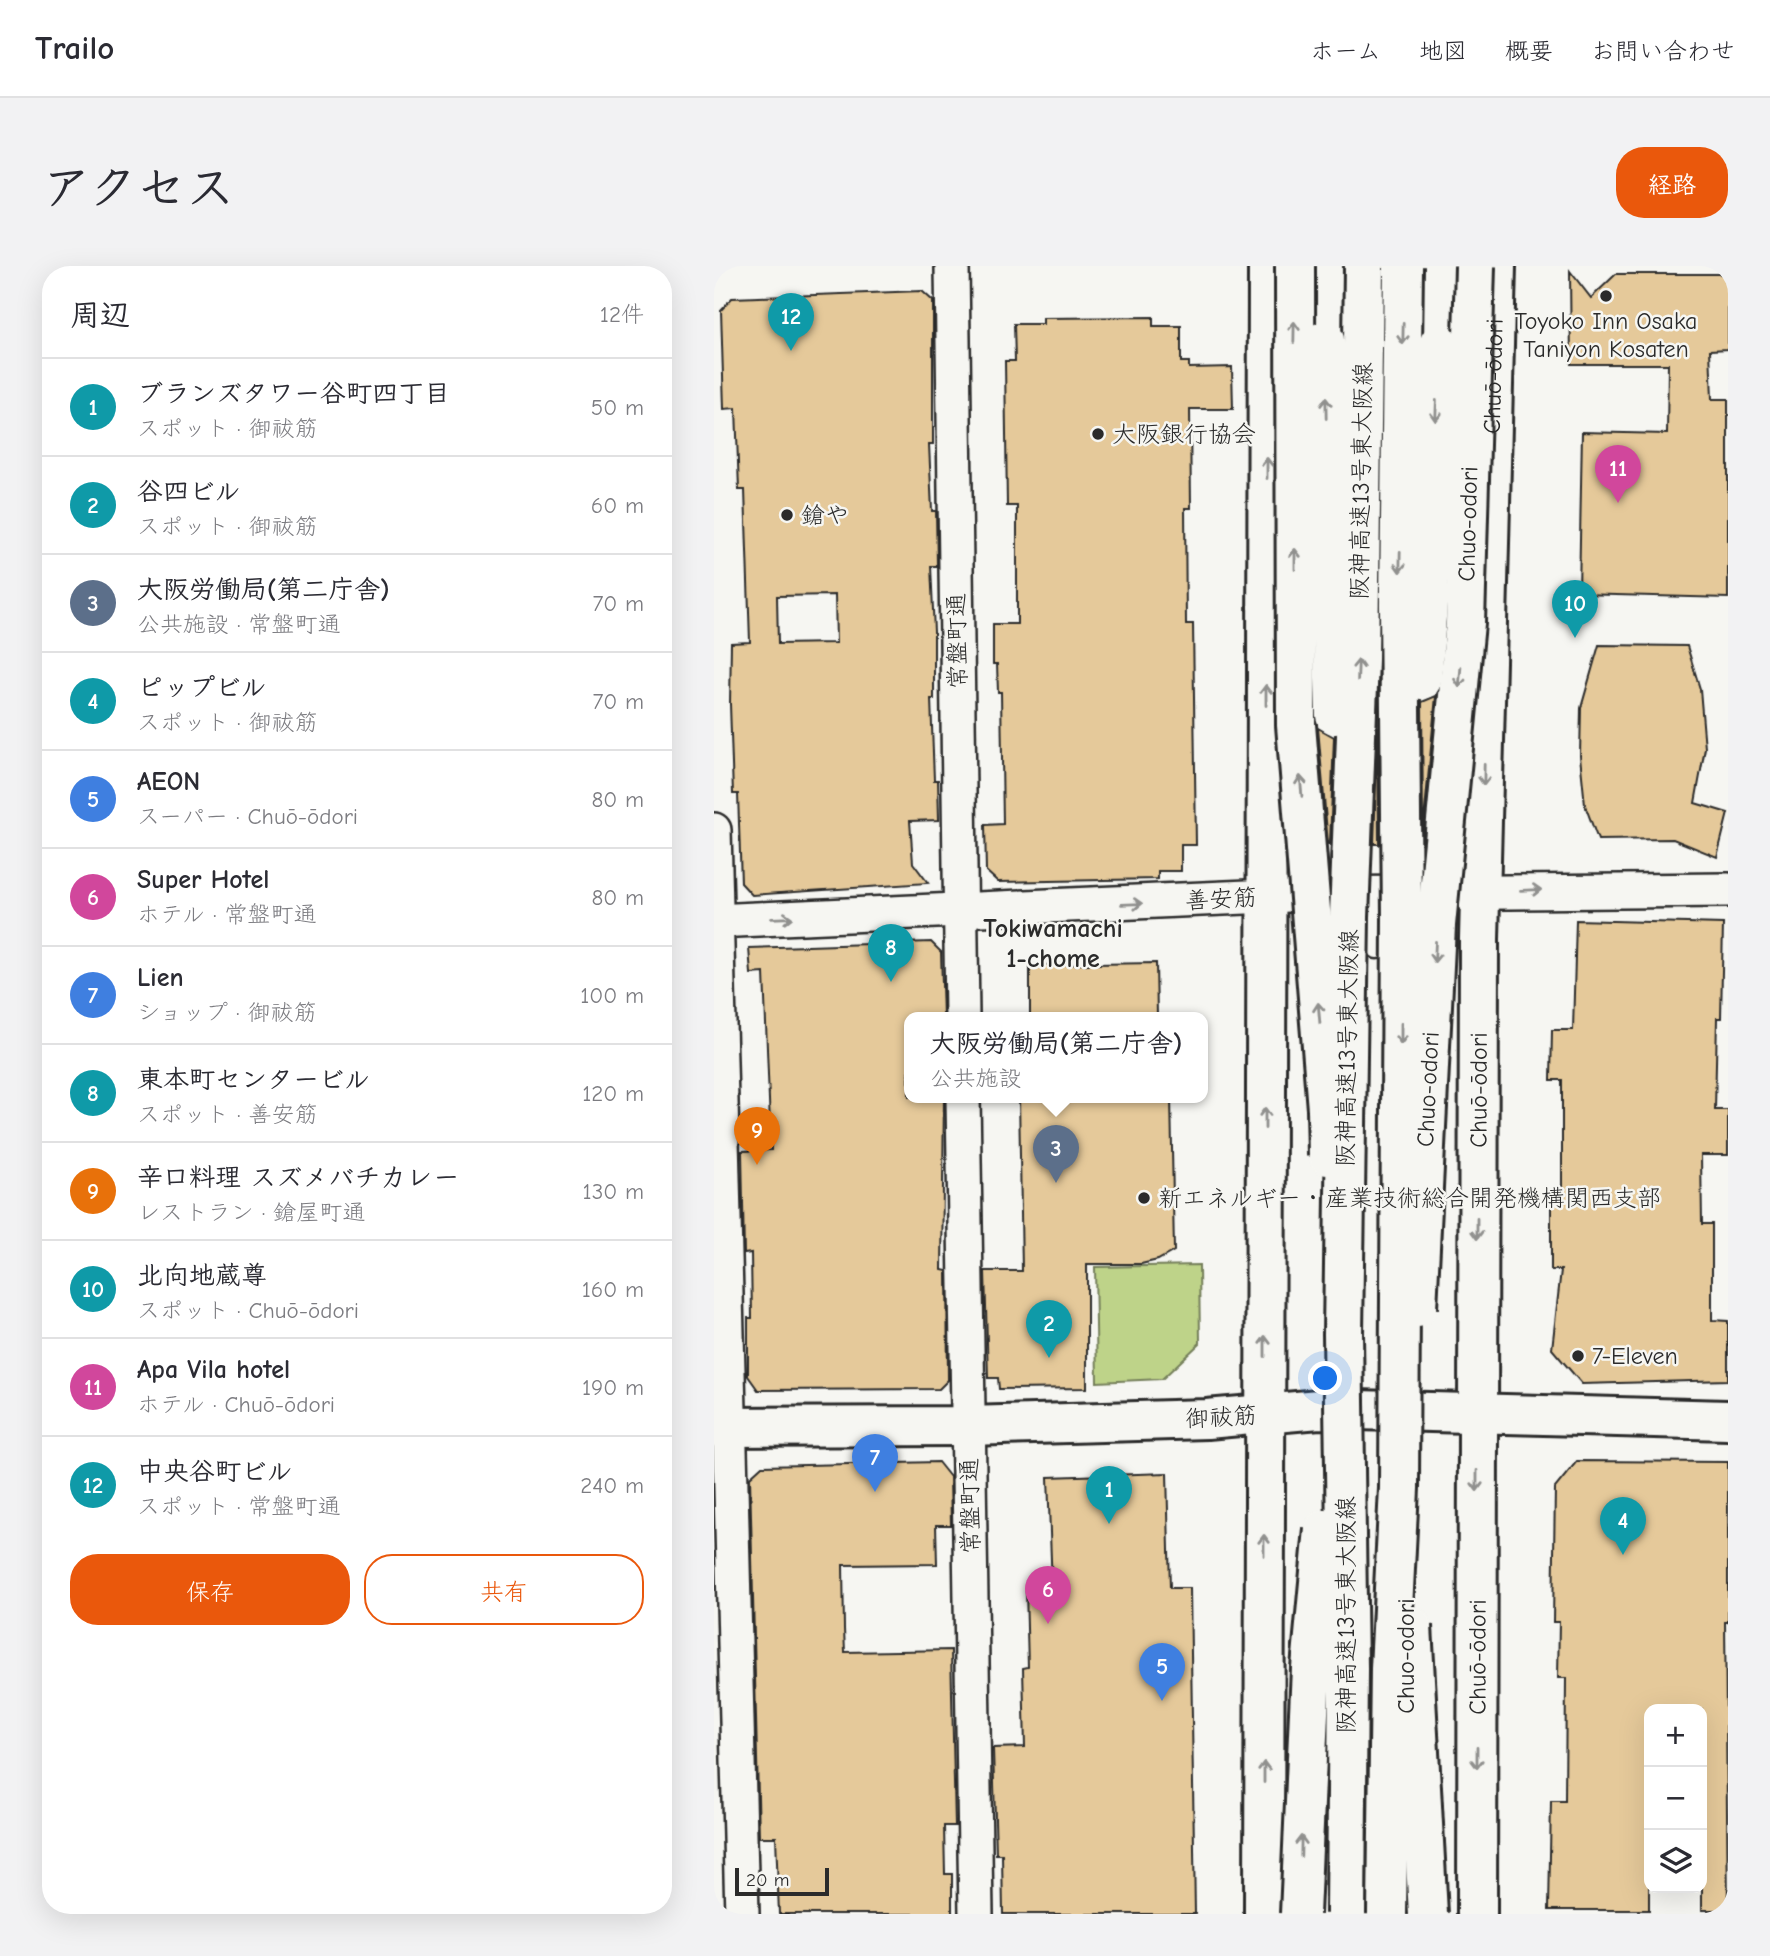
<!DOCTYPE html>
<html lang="ja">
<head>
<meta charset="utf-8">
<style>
  :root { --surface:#fff; --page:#f2f2f3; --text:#2b2b33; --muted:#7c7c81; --line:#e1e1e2; --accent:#ea580c }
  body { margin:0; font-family:"Comic Neue","Klee One",sans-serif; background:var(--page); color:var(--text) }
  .controls { position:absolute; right:21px; bottom:21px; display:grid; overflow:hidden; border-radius:14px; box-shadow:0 7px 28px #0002 }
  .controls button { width:63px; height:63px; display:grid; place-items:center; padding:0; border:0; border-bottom:2px solid var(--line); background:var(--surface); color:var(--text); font:35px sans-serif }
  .scale { position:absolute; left:21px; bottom:18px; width:94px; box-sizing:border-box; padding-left:7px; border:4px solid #2b2b2b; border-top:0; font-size:19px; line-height:24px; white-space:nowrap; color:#2b2b2b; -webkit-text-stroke:5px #f6f6f2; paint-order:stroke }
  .you { position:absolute; left:612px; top:1113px; width:24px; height:24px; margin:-18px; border:5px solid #fff; border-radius:50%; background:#1a73e8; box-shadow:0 0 0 10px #1a73e833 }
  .badge { display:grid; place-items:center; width:46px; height:46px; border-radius:50%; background:var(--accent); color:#fff; font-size:23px; font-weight:700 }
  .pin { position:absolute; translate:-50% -58px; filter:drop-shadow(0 2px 4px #0008) }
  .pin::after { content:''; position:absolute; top:37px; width:24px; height:21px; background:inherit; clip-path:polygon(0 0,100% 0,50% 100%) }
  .popup { position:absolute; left:190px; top:746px; width:304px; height:91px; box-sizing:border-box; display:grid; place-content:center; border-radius:14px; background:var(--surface); filter:drop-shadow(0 2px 5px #0005); font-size:23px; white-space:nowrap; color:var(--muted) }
  .popup b { font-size:26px; color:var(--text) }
  .popup::after { content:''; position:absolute; left:50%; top:100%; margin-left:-14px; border:14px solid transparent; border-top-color:var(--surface) }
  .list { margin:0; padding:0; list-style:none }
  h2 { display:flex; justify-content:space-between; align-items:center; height:91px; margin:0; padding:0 28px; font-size:30px }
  h2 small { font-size:23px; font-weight:400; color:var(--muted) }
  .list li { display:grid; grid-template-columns:46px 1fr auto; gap:21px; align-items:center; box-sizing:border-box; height:98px; padding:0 28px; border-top:2px solid var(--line) }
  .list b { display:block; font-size:26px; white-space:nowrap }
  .list p { margin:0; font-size:23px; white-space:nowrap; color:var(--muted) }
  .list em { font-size:23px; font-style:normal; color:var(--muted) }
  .actions { display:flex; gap:14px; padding:21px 28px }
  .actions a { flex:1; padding:16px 0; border:2px solid var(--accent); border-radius:28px; text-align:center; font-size:24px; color:var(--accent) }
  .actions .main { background:var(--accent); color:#fff }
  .icon { flex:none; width:38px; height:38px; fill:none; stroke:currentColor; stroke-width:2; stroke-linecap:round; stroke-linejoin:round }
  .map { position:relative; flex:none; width:1014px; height:1648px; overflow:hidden; border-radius:28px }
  header { display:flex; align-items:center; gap:42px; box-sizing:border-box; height:98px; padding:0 35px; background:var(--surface); border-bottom:2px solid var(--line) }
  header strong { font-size:33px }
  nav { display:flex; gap:38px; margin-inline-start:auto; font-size:24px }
  .intro { display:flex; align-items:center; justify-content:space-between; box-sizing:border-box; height:168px; padding:0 42px }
  h1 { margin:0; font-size:49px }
  .button { padding:18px 32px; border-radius:28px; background:var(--accent); color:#fff; font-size:24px; font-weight:700 }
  main { display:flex; gap:42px; padding:0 42px }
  aside { flex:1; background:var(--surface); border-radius:28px; box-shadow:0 7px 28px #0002 }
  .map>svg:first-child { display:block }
</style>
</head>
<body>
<header>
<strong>Trailo</strong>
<nav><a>ホーム</a><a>地図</a><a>概要</a><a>お問い合わせ</a></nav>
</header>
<div class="intro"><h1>アクセス</h1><a class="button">経路</a></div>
<main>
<aside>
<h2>周辺<small>12件</small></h2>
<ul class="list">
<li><span class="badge" style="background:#0f9aa8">1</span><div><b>ブランズタワー谷町四丁目</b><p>スポット · 御祓筋</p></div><em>50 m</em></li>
<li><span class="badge" style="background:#0f9aa8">2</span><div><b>谷四ビル</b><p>スポット · 御祓筋</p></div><em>60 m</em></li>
<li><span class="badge" style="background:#5c6f8a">3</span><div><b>大阪労働局(第二庁舎)</b><p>公共施設 · 常盤町通</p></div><em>70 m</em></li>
<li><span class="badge" style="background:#0f9aa8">4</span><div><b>ピップビル</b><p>スポット · 御祓筋</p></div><em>70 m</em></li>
<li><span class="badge" style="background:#3f7fe0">5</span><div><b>AEON</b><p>スーパー · Chuō-ōdori</p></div><em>80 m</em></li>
<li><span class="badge" style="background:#d1479c">6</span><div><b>Super Hotel</b><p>ホテル · 常盤町通</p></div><em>80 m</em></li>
<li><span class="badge" style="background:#3f7fe0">7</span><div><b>Lien</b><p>ショップ · 御祓筋</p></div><em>100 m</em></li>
<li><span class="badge" style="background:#0f9aa8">8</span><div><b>東本町センタービル</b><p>スポット · 善安筋</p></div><em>120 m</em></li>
<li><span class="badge" style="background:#e8710a">9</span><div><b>辛口料理 スズメバチカレー</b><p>レストラン · 鎗屋町通</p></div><em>130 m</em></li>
<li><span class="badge" style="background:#0f9aa8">10</span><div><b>北向地蔵尊</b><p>スポット · Chuō-ōdori</p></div><em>160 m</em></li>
<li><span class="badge" style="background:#d1479c">11</span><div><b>Apa Vila hotel</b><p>ホテル · Chuō-ōdori</p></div><em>190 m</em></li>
<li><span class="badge" style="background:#0f9aa8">12</span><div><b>中央谷町ビル</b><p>スポット · 常盤町通</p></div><em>240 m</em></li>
</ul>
<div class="actions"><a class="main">保存</a><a>共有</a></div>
</aside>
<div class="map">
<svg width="1014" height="1648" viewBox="0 0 1014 1648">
  <rect width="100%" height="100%" fill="#f6f6f2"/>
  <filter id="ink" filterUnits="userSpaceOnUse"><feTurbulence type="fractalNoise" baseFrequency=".0143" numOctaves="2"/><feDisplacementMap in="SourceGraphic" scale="14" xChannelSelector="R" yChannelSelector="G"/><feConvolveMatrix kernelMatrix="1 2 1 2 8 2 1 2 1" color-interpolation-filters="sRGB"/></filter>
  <g filter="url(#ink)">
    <polygon fill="#bed389" stroke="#747f5a" stroke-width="2" points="485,999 486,1077 448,1113 383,1116 381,1001"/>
    <g fill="#e5c99a" stroke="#2b2b2b" stroke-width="2" fill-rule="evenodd">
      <polygon points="856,5 877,32 902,8 1014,8 1014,83 996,84 998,133 1014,133 1014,332 865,328 868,166 953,168 954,98 857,98"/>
      <path d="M208 25 219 35V178H215L218 245H222L223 300H217L220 366V433H217L220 514H224L225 554 196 555 199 597 214 617 38 629 27 617 24 528H19L16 438 17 377 36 376 31 224H25L22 142 10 143 7 44 18 32ZM121 329 122 377 64 378 63 330Z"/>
      <polygon points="439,51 439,60 467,60 467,96 475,96 475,102 518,101 519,143 476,143 477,242 471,242 472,358 479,358 482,579 467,579 467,605 444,605 444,613 284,616 272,605 271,559 289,558 287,426 284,426 283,398 279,398 279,358 303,358 303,240 293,240 291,95 301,95 300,58 329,58 329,52"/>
      <polygon points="885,379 973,380 986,423 991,482 981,537 1014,547 1003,591 959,573 884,574 871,539 866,490 867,442"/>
      <polygon points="722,430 709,565 708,436"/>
      <polygon points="664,460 665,578 660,578"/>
      <polygon points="604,462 620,471 616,578 614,578"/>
      <polygon points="862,654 1009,658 1007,752 1003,752 1001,844 1014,844 1014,889 987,889 988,958 998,958 998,1054 1014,1055 1014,1114 868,1118 838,1083 847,1004 837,1004 837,924 848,924 848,814 837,814 838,764 859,764"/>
      <polygon points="217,676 227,686 229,751 195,751 195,831 230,831 228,1004 233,1005 234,1114 225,1123 44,1124 34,1110 34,1052 38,1052 37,987 30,988 28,885 57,884 50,707 37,708 35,682"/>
      <polygon points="442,697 443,751 316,751 316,699"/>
      <polygon points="305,831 457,831 460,985 444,994 427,998 373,998 373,1122 285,1123 284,1112 274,1112 271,1005 308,1005"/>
      <polygon points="863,1195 1014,1196 1014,1356 1011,1356 1014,1644 988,1644 988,1443 935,1443 935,1644 835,1644 837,1535 851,1535 852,1412 844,1412 845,1356 839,1356 841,1222"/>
      <polygon points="224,1196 236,1211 237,1259 222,1259 223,1298 129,1299 130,1363 131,1386 237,1384 241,1560 230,1560 231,1608 238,1608 238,1648 65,1648 62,1571 45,1571 36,1211 48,1200"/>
      <polygon points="453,1207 456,1322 476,1322 481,1648 289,1648 288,1588 282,1588 279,1482 311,1481 309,1402 314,1401 312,1323 338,1322 334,1211"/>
    </g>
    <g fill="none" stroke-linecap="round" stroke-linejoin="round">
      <g stroke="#2b2b2b" stroke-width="21">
        <polyline id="lane" points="663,684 663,627"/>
      </g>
      <g stroke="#2b2b2b" stroke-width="38">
        <g id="street">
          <polyline points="238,0 248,751"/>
          <polyline points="0,564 28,1648"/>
          <polyline points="0,655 597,628 1014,624"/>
          <polyline points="249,831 262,1648"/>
        </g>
      </g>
      <g stroke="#2b2b2b" stroke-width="44">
        <g id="secondary">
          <polyline points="0,1161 255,1160 493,1153 605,1143 1014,1154"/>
          <polyline points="550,1648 554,0"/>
          <path id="s1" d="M763 1648 765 673 782 0"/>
        </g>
      </g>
      <g stroke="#2b2b2b" stroke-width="44">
        <g id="highway">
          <polyline points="611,74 612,0"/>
          <polyline points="725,77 725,0"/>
        </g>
      </g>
      <use href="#lane" stroke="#f6f6f2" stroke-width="16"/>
      <use href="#street" stroke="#f6f6f2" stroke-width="33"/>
      <use href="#secondary" stroke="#f6f6f2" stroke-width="38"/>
      <use href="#highway" stroke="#f6f6f2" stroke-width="38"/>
      <g stroke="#2b2b2b" stroke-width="44" stroke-linecap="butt">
        <g id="primary-bridge">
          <polyline points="581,0 582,459 613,843 614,890"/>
          <path id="s2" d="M703 1042 722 659 751 357 761 0"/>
        </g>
      </g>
      <g stroke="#2b2b2b" stroke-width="44" stroke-linecap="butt">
        <g id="highway-bridge">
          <polyline points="611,74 621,449"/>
          <polyline points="708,414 714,338 725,77"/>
          <polyline points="698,1360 714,1648"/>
          <polyline points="586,1648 597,1402 610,1263"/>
          <polyline points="632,1648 634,1403 629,1068 635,651 645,393 650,0"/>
          <polyline points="673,1648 676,1403 685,1222 688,653 685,339 689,0"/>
        </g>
      </g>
      <use href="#primary-bridge" stroke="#f6f6f2" stroke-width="38"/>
      <use href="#highway-bridge" stroke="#f6f6f2" stroke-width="38"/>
    </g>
    <defs><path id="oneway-shaft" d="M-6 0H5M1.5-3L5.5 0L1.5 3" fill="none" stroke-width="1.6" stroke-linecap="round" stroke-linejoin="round" transform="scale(1.75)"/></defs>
    <g stroke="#90908e">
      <use href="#oneway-shaft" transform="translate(580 66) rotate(-89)"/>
      <use href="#oneway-shaft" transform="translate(689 68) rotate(91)"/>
      <use href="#oneway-shaft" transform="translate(612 142) rotate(-91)"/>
      <use href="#oneway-shaft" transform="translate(722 145) rotate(92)"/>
      <use href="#oneway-shaft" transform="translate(553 202) rotate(-90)"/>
      <use href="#oneway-shaft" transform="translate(581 293) rotate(-90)"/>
      <use href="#oneway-shaft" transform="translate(686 296) rotate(91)"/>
      <use href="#oneway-shaft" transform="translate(644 404) rotate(-88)"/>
      <use href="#oneway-shaft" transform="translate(746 411) rotate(95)"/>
      <use href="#oneway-shaft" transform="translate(552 429) rotate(-90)"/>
      <use href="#oneway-shaft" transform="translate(770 509) rotate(91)"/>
      <use href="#oneway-shaft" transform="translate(587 520) rotate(-95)"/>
      <use href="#oneway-shaft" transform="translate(817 624) rotate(-2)"/>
      <use href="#oneway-shaft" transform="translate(418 638) rotate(-2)"/>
      <use href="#oneway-shaft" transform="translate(68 652) rotate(-2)"/>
      <use href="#oneway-shaft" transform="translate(721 686) rotate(93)"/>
      <use href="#oneway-shaft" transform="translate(605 747) rotate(-95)"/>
      <use href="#oneway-shaft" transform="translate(687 768) rotate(90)"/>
      <use href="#oneway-shaft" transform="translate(551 852) rotate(-90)"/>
      <use href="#oneway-shaft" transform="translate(763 963) rotate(90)"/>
      <use href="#oneway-shaft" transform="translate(551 1080) rotate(-90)"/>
      <use href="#oneway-shaft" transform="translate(763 1215) rotate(90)"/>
      <use href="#oneway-shaft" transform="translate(550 1279) rotate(-90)"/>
      <use href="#oneway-shaft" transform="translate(763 1492) rotate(90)"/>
      <use href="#oneway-shaft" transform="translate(550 1506) rotate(-90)"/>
      <use href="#oneway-shaft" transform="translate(587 1580) rotate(-89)"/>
    </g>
  </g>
  <g fill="#2b2b2b" stroke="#f6f6f2" stroke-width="2.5">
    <circle cx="892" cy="30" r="7"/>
    <circle cx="384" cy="168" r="7"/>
    <circle cx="73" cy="249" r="7"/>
    <circle cx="430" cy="932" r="7"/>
    <circle cx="864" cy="1090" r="7"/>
  </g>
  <g text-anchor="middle" stroke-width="5" stroke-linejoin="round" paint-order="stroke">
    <g font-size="24" fill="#2b2b2b" stroke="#f6f6f2" text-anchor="start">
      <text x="892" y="63" text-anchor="middle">Toyoko Inn Osaka<tspan x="892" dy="28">Taniyon Kosaten</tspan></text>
      <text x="398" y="176">大阪銀行協会</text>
      <text x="87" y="257">鎗や</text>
      <text x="444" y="940">新エネルギー・産業技術総合開発機構関西支部</text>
      <text x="878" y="1098">7-Eleven</text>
    </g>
    <g font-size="24" fill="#2b2b2b" stroke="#f6f6f2">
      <text dy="8" stroke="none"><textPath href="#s1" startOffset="1538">Chuō-ōdori</textPath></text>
      <text transform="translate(647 215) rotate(-89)" y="8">阪神高速13号東大阪線</text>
      <text dy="8" stroke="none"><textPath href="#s2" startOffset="786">Chuo-odori</textPath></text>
      <text transform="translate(243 375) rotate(-91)" y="8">常盤町通</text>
      <text transform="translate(507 633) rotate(-3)" y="8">善安筋</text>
      <text transform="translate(633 782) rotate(-89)" y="8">阪神高速13号東大阪線</text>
      <text dy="8" stroke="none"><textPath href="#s2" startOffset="219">Chuo-odori</textPath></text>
      <text dy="8" stroke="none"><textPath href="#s1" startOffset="824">Chuō-ōdori</textPath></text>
      <text transform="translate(507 1151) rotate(-3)" y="8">御祓筋</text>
      <text transform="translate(256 1240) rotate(-91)" y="8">常盤町通</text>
      <text transform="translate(632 1349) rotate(-90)" y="8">阪神高速13号東大阪線</text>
      <text transform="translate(692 1390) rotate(-90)" y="8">Chuo-odori</text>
      <text dy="8" stroke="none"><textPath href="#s1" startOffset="257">Chuō-ōdori</textPath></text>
    </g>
    <g font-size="26" font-weight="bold" fill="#2b2b2b" stroke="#f6f6f2">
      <text x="339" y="671">Tokiwamachi<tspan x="339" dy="30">1-chome</tspan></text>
    </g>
  </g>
</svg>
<div class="controls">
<button>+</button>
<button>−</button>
<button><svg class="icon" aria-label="layers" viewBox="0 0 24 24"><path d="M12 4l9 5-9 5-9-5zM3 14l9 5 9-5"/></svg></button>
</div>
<div class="scale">20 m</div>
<div class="you"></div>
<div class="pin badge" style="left:395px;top:1258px;background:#0f9aa8">1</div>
<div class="pin badge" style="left:335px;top:1092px;background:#0f9aa8">2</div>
<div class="pin badge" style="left:342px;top:917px;background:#5c6f8a">3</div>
<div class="popup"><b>大阪労働局(第二庁舎)</b>公共施設</div>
<div class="pin badge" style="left:909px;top:1289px;background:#0f9aa8">4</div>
<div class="pin badge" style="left:448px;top:1435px;background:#3f7fe0">5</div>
<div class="pin badge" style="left:334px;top:1358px;background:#d1479c">6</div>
<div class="pin badge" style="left:161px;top:1226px;background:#3f7fe0">7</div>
<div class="pin badge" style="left:177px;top:716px;background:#0f9aa8">8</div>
<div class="pin badge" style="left:43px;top:899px;background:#e8710a">9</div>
<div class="pin badge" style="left:861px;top:372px;background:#0f9aa8">10</div>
<div class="pin badge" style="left:904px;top:237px;background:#d1479c">11</div>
<div class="pin badge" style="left:77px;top:85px;background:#0f9aa8">12</div>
</div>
</main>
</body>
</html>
